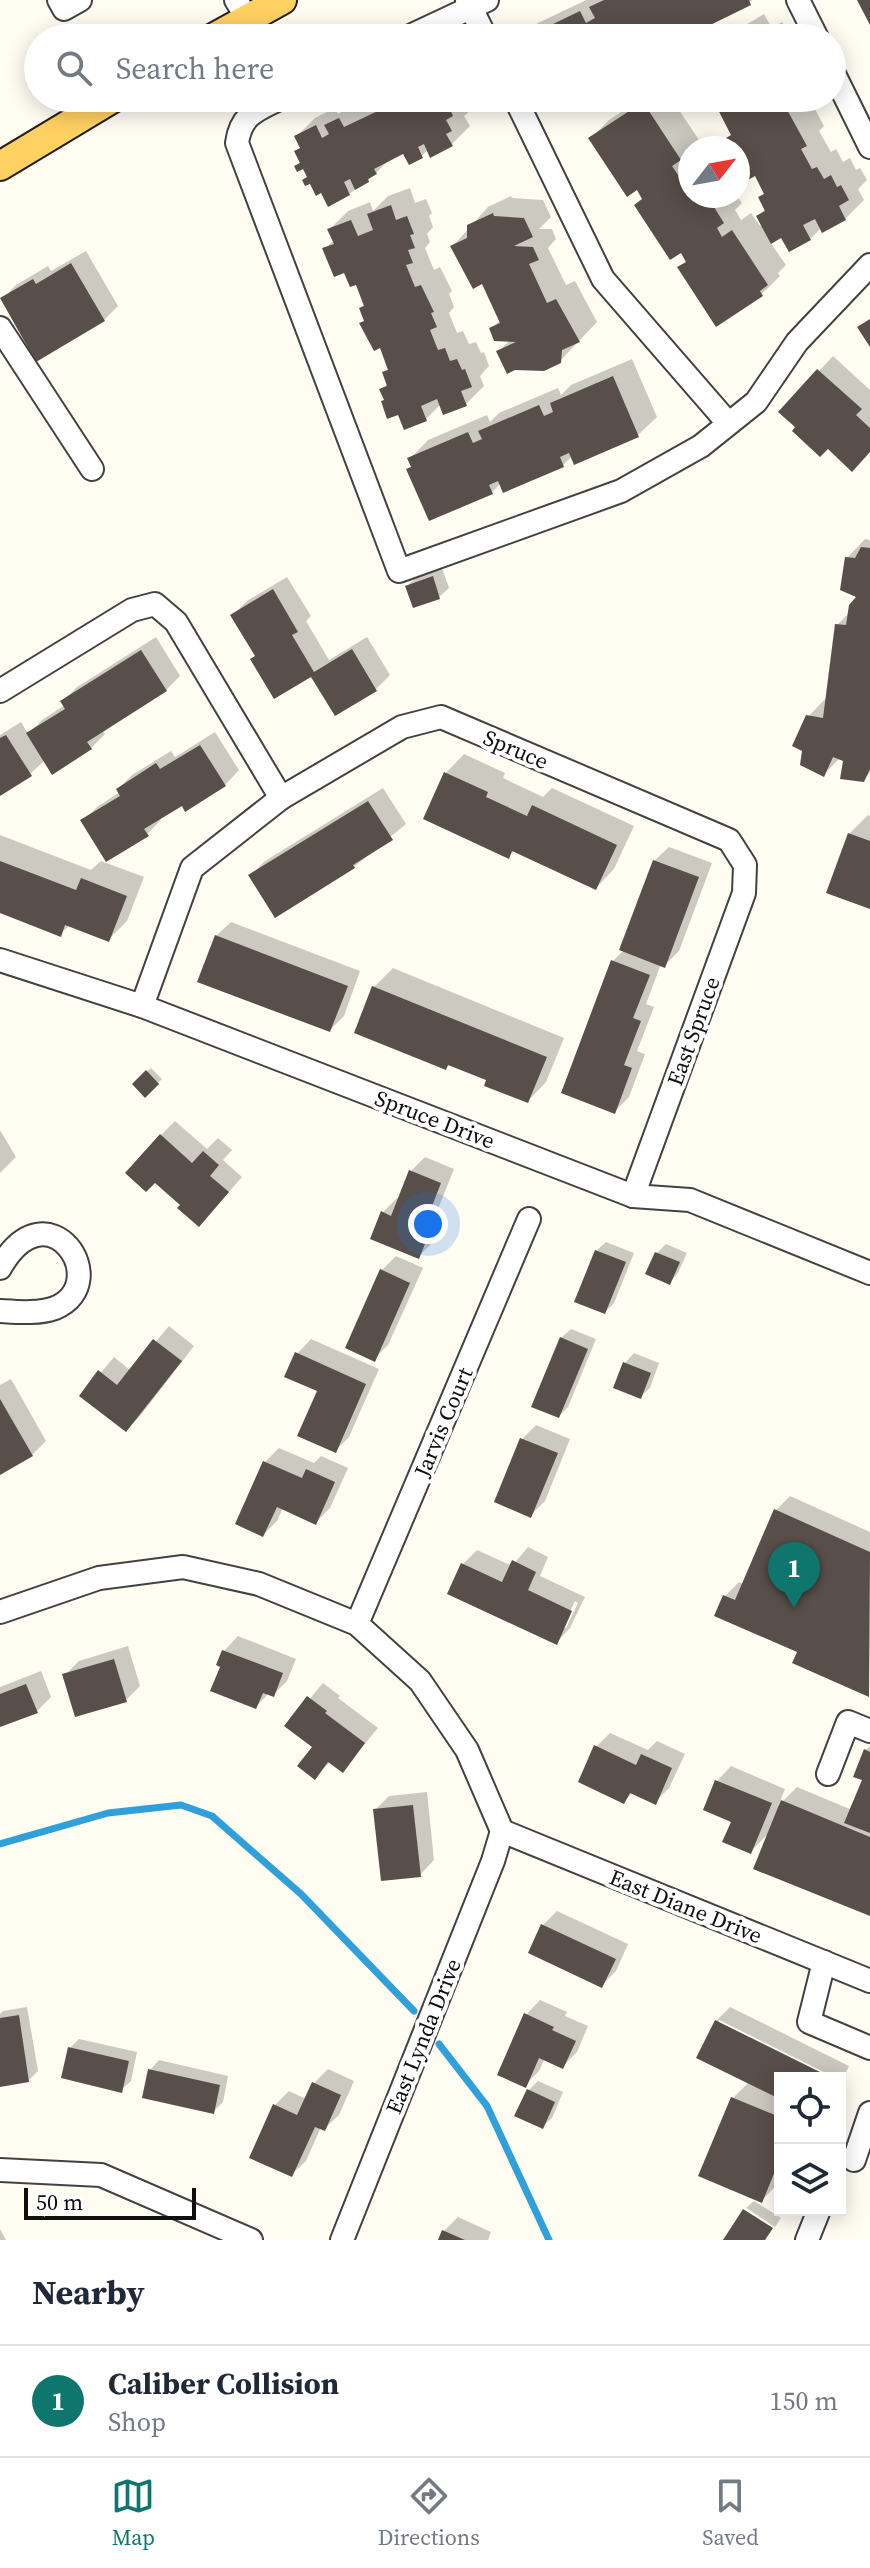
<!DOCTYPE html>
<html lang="en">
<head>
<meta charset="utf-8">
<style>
  :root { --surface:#fff; --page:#f2f2f3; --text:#1f2937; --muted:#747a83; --line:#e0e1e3; --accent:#0f766e }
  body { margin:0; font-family:"Source Serif 4",serif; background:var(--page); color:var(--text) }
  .controls { position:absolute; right:24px; bottom:24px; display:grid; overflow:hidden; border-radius:0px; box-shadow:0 4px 20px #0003 }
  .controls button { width:72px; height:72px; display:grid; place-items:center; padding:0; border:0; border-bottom:2px solid var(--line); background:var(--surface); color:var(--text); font:40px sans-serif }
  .compass { position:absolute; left:678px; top:136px; width:72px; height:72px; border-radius:50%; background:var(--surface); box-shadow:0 4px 20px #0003; rotate:59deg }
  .scale { position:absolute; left:24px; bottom:20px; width:172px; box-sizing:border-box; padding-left:8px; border:4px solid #0f0f0f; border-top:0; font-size:22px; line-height:28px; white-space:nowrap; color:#0f0f0f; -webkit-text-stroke:6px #fff; paint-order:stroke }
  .you { position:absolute; left:428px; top:1224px; width:28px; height:28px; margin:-20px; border:6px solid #fff; border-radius:50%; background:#1a73e8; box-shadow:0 0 0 12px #1a73e833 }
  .badge { display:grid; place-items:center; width:52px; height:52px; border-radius:50%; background:var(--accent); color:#fff; font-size:26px; font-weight:700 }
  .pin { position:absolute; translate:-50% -66px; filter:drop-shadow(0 2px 4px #0008) }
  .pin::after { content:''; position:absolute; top:42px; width:28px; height:24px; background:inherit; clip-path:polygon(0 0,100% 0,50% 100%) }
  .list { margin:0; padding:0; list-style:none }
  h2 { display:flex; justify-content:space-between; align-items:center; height:104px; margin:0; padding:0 32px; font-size:34px }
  h2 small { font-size:26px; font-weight:400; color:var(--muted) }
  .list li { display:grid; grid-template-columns:52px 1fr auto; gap:24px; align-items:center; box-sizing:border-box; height:112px; padding:0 32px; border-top:2px solid var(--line) }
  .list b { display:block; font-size:30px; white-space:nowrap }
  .list p { margin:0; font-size:26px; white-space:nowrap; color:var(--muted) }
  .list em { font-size:26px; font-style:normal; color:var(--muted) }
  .icon { flex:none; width:44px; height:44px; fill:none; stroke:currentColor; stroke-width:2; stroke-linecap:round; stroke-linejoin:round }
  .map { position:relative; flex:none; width:870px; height:2240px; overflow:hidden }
  .search { position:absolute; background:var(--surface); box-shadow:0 4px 20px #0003; left:24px; right:24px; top:24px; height:88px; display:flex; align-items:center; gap:20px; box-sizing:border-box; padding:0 28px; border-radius:44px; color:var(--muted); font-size:30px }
  .sheet { height:216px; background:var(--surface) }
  nav { display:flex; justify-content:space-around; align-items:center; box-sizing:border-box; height:112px; border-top:2px solid var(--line); background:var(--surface); font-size:22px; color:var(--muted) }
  nav a { display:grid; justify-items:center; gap:4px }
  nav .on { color:var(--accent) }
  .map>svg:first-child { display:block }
</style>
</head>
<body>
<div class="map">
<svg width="870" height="2240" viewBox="0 0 870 2240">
  <rect width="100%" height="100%" fill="#fffcf2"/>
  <g fill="#0003" fill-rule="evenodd">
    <polygon points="586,0 753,0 686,28 675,38 523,38 538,23"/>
    <polygon points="764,14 772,28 782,22 791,38 731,38 744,26"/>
    <polygon points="382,98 468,98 465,101 470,111 464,116 470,126 451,145 428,149 422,156 404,152 387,162 368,181 349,194 309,175 304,167 296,166 301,161 302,146 297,136 315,118 335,108 338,114 358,101 363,110 381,102"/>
    <polygon points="643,98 671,98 699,140 690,148 690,196 737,196 742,203 735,210 741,220 751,213 760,226 762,224 758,216 766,208 766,192 755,174 738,157 738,148 733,148 733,134 715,100 694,98 809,98 824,126 819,131 831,152 836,149 843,162 850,158 856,170 860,168 867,180 858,189 864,200 845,219 822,227 810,239 782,235 770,242 786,265 778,273 780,276 762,294 680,268 687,260 644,198 591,138 609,120"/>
    <polygon points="410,188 415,203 426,199 432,213 429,216 433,227 427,234 430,242 425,248 434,270 440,267 452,291 449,294 454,307 449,313 457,333 463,331 469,344 476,342 481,353 484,352 489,366 480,376 484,386 466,404 441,404 426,419 399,413 382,389 388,383 384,373 390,367 381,346 366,320 361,308 365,304 357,282 325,249 334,240 330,229 348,211 370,202 373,211 388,196"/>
    <polygon points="511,196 512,198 543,200 551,217 539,229 552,229 556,239 548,248 566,285 575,281 597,322 560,361 499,351 511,339 491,329 501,319 483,282 453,246 488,207"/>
    <polygon points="86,251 118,306 104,320 2,299 16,285 48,266 51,271"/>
    <polygon points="833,356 870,390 870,451 828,447 798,427 781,412"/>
    <polygon points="632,359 657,417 638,435 572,456 563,465 501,483 492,492 430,519 410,459 428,440 487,415 490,422 499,413 558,388 561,395 571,385"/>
    <polygon points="865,539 870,540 870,773 863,780 840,758 824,774 808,717 827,697 837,625 850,612 859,597 847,558"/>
    <polygon points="442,568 449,588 439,597 407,586 417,577"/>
    <polygon points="287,577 311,616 306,621 329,660 367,637 390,675 376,689 336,714 312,674 257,655 233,615 247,601"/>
    <polygon points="156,637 180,676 166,690 102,730 105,734 91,748 45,760 30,774 0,793 0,735 21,722 28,734 42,720 65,705 63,701 77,687"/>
    <polygon points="215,732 239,770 225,785 182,803 160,817 161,820 147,834 83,821 97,807 120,792 118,789 132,775 171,751 175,757"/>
    <polygon points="464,754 505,773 503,778 543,797 552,788 634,826 614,869 596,888 515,850 509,856 446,773"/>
    <polygon points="383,788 406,824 354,867 251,875 265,861"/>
    <polygon points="868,815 870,816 870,907 849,834"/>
    <polygon points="0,835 91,870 101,861 144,877 127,921 109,939 70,925 60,934 0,911"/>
    <polygon points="669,847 712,863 679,951 665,965 661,964 646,1004 654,1007 637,1051 645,1054 629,1097 615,1111 613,961 624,950 654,861"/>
    <polygon points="231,922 360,971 344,1016 330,1030 216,936"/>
    <polygon points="393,968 564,1038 546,1082 528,1101 488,1079 450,1064 446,1068 356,1032 374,987"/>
    <polygon points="151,1068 162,1079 145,1095 134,1084"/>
    <polygon points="175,1121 207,1149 218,1138 232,1150 223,1160 242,1177 213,1210 182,1205 161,1135"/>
    <polygon points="0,1130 16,1157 0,1173"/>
    <polygon points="425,1157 454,1169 436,1214 443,1217 432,1243 418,1257 383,1212 397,1198 400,1200 411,1171"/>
    <polygon points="606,1242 634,1253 614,1303 605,1312 596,1251"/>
    <polygon points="666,1244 687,1253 678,1273 669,1283 657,1253"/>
    <polygon points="396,1256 423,1268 388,1345 374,1359 382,1270"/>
    <polygon points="169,1326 194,1346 140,1416 126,1430 82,1395 114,1357 131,1371"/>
    <polygon points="571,1329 596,1339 568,1407 559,1416 561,1338"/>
    <polygon points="311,1339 379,1369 349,1437 335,1451 319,1390 297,1354"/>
    <polygon points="634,1353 659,1363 650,1388 640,1397 625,1363"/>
    <polygon points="11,1379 46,1441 32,1455 0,1473 0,1385"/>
    <polygon points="536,1425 570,1439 545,1501 531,1515 522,1439"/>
    <polygon points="279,1448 314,1463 321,1456 348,1468 330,1508 316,1522 283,1508 277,1521 263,1535 238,1523 265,1462"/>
    <polygon points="790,1496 870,1532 869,1695 799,1651 716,1615 725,1596 739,1582 744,1584 776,1510"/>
    <path d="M528 1547 548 1557 540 1576 585 1597 570 1628 556 1643 463 1564 477 1550 512 1566ZM575 1601 578 1603 566 1628H562Z"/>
    <polygon points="238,1636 296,1659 287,1681 273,1695 269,1693 256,1707 219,1664 224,1651"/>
    <polygon points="128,1646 140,1686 126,1700 65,1675 79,1661"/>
    <polygon points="41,1671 51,1697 37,1711 0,1725 0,1687"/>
    <polygon points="323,1683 340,1696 338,1698 378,1728 343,1770 331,1761 315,1777 315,1746 287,1726"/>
    <polygon points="610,1733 648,1750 657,1741 685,1754 669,1788 655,1802 633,1792 624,1802 596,1747"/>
    <polygon points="870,1746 870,1914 770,1832 750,1852 733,1821 705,1809 717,1781 731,1766 785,1789 778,1806 797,1787 852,1810 864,1779 865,1751"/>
    <polygon points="427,1792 434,1860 420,1875 375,1810 389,1796"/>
    <polygon points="557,1911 628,1944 616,1971 602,1985 543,1925"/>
    <polygon points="540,2000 567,2012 565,2016 588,2026 577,2052 563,2066 545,2058 539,2071 525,2085 526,2015"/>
    <polygon points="27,2007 38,2071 28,2081 0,2085 0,2014 3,2011"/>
    <polygon points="730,2007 849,2066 842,2081 719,2020 719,2025 827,2078 780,2078 780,2176 776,2186 762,2200 733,2098 749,2082 716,2021"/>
    <polygon points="79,2039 137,2052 131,2081 121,2090 70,2048"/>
    <polygon points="159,2060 228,2076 223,2102 213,2112 150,2070"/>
    <polygon points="328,2069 354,2081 339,2115 324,2129 321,2127 306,2161 291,2175 275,2105 289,2091 306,2099 314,2083"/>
    <polygon points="538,2081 563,2092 552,2118 542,2127 529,2090"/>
    <polygon points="754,2201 781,2218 775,2227 746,2208"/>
    <polygon points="458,2217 491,2232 488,2240 440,2240 444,2231"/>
    <polygon points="0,2229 6,2240 0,2240"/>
  </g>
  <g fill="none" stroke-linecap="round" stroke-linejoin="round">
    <g stroke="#30a0db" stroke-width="7">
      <polyline points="0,1844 108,1813 181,1805 212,1816 301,1894 414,2011"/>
      <polyline points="439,2044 487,2106 549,2240"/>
    </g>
  </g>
  <g fill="#594f4a">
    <polygon points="604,0 749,0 751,5 688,36 682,25 673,29 678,38 524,38 580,11 586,23 595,18 589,7"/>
    <polygon points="857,0 870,0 870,25"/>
    <polygon points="381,98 395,98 397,103 403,98 444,98 446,102 440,105 443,112 450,109 453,116 446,120 452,131 446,134 453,146 430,158 424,144 418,147 423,158 409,165 403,154 374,169 377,174 368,179 369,182 355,190 350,179 344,182 350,195 328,207 321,193 316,196 310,184 305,186 302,180 307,177 303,169 297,172 294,166 300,163 294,151 300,148 294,136 316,125 322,138 329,134 324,125 339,118 344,127 382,109 377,100"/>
    <polygon points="692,98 773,98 779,109 785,106 807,146 801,149 812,169 817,167 824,179 831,175 837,187 841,185 849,200 839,206 846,220 822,233 815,219 803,225 811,240 789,252 781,238 771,244 756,216 765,211 758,197 764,194 755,176 748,180 738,161 738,148 731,148 726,138 731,135 714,102 699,111"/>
    <polygon points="643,102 681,160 672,166 678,175 689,168 690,170 690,196 707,196 724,223 717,228 722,237 732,230 768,285 760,291 763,296 716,327 677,267 686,262 681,253 670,260 634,205 642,199 637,190 627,197 588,138"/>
    <polygon points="391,205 396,220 407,216 414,234 410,235 415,248 408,250 413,263 406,265 415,287 421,285 434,312 431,313 437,327 430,330 438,350 445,348 450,361 457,359 462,370 465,369 472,387 461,391 467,406 443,415 437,399 421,406 427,421 404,430 398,415 387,419 381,401 384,400 379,389 387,386 382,372 388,370 380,348 374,351 359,323 364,321 359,308 364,306 356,285 350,287 344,273 334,277 322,248 334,244 327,229 351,220 358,236 373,230 367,214"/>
    <polygon points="493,213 494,216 524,218 533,237 514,246 533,247 539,260 529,264 547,303 556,299 580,342 562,350 561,363 544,371 515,370 507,374 496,351 516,342 494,341 489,328 500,323 482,284 473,289 450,246 467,238 467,225"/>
    <polygon points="71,263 105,321 36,362 0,298 33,279 36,284"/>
    <polygon points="870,319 870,347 857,327"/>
    <polygon points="817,369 862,409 856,415 870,428 870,452 852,472 828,449 820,457 792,431 795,427 778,412"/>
    <polygon points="613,376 639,437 574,465 569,453 560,457 564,467 503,493 498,481 489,485 493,494 429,521 406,469 411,467 407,458 468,432 473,443 482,439 478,431 539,405 544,416 553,412 550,403"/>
    <polygon points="861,547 870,548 870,769 864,782 840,779 843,761 833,757 824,777 800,765 802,751 792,746 806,715 823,718 835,624 846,625 849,605 856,597 840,590 845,557 855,558"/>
    <polygon points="433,576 440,599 413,608 405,586"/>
    <polygon points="273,589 298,632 292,635 314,672 352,649 377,691 335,716 311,677 274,699 250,659 255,656 230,615"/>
    <polygon points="141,650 167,691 87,742 92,749 52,775 26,733 65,709 60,701"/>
    <polygon points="6,735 32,776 0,796 0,738"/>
    <polygon points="200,745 226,786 185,812 182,806 144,829 149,836 106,862 80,820 120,796 116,789 156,763 160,769"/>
    <polygon points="444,772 488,792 486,797 527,816 532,805 617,845 596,890 512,851 509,859 423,819"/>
    <polygon points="368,801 393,840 353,865 355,868 275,918 248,875"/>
    <polygon points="848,833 870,841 870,909 826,893"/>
    <polygon points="653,860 699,877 665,968 619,950"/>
    <polygon points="0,861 76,890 81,878 127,896 109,942 65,925 61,937 0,913"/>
    <polygon points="215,935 348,986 330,1032 197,982"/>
    <polygon points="611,960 650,975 633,1018 641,1021 624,1065 632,1068 615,1114 561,1093"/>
    <polygon points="372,986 547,1057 528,1103 484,1086 486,1080 448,1065 446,1070 354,1033"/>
    <polygon points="146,1070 159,1084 145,1098 132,1084"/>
    <polygon points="160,1134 192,1163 203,1151 219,1165 210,1176 229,1192 199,1227 177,1208 180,1205 155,1183 146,1192 125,1173"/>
    <polygon points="409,1170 441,1183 423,1229 430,1231 419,1259 370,1239 381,1211 391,1216"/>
    <polygon points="595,1250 626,1262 605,1314 574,1302"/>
    <polygon points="655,1252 680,1262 670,1285 645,1274"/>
    <polygon points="380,1269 410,1283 375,1362 345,1348"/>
    <polygon points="560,1337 588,1349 559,1418 531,1407"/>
    <polygon points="153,1339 182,1361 126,1432 79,1396 98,1370 117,1385"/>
    <polygon points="295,1352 366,1384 336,1453 297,1436 317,1391 284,1377"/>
    <polygon points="623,1362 651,1373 641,1399 613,1388"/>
    <polygon points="0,1399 33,1456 0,1475"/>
    <polygon points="520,1438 558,1453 531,1518 494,1502"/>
    <polygon points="263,1461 302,1478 306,1469 335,1482 316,1525 277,1507 263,1537 235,1524"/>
    <polygon points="774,1509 870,1552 869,1697 792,1663 797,1652 714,1616 723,1595 735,1600"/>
    <polygon points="512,1560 536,1572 528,1590 572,1611 557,1645 447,1594 461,1563 502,1582"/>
    <polygon points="222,1650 283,1673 274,1697 263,1693 256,1709 210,1691 220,1667 216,1665"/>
    <polygon points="114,1659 127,1702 75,1717 62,1674"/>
    <polygon points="26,1684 38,1713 0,1727 0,1694"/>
    <polygon points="307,1696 327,1711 325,1713 365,1743 343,1773 328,1762 315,1780 297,1766 312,1747 284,1726"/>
    <polygon points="594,1745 636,1765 641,1754 672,1768 656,1805 630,1793 624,1804 578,1782"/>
    <polygon points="864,1749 870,1752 870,1833 844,1823 862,1780 853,1777"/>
    <polygon points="715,1780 772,1803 751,1854 722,1842 731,1822 703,1810"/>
    <polygon points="781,1800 870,1837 870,1916 753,1869"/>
    <polygon points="413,1805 421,1877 381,1881 373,1809"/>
    <polygon points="541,1924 616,1959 602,1988 528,1953"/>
    <polygon points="524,2013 554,2027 552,2030 576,2041 563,2069 539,2058 526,2088 497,2075"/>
    <polygon points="19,2015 29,2082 0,2087 0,2018"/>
    <polygon points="715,2020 832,2078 780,2078 780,2099 696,2058"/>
    <polygon points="68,2047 129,2061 122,2093 61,2078"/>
    <polygon points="148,2069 220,2085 214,2114 142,2098"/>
    <polygon points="312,2082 341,2095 325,2131 315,2127 292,2177 249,2158 273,2104 297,2115"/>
    <polygon points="527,2089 555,2102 543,2129 514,2116"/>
    <polygon points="731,2097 780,2117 780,2159 762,2203 698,2176"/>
    <polygon points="743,2209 773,2228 765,2240 723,2240"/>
    <polygon points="442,2230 465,2240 438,2240"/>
  </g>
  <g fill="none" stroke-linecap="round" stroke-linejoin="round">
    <g stroke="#424242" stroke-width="26">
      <g id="minor">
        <polyline points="59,0 64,9 80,0"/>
        <polyline points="236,0 247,18"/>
        <polyline points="467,0 486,38"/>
        <polyline points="798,0 817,38"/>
        <polyline points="406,38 487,0"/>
        <polyline points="832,70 870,147"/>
        <path d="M281 98C257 110 241 114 237 143L399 571 621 491 701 446 756 402 797 342 870 265"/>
        <polyline points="515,98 603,279 728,423"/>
        <polyline points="0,328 92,469"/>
        <polyline points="0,691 132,610 155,604 176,622 281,798"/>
        <polyline points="0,960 142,1006 633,1196 690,1200 870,1273"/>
        <polyline points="142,1006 192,868 281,798 402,727 441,717 729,840 745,865 744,893 633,1196"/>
        <path d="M0 1268C48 1183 115 1283 55 1308 39 1314 17 1312 0 1311"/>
        <polyline points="0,1612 99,1578 183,1567 259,1584 357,1624 420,1681 467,1750 502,1831"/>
        <polyline points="357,1624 529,1219"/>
        <polyline points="828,1774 848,1722 870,1731"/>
        <polyline points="502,1831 870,1981"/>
        <polyline points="824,1962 809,2022 870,2048"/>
        <polyline points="854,2160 870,2113"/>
        <polyline points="0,2170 101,2175 251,2240"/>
        <polyline points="342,2240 493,1861 502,1831"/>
        <polyline points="807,2240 819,2210"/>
      </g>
    </g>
    <g stroke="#202020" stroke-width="32">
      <g id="major">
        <polyline points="213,38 282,0"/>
        <polyline points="0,166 113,98"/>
      </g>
    </g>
    <use href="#minor" stroke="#fff" stroke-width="22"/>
    <use href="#major" stroke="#ffd062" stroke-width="28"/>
  </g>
  <g text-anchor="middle" stroke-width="8" stroke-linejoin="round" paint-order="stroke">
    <g font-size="22" fill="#0f0f0f" stroke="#fff">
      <text transform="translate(516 749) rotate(23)" y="8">Spruce</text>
      <text transform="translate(693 1031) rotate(-70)" y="8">East Spruce</text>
      <text transform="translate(435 1119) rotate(21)" y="8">Spruce Drive</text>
      <text transform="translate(443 1422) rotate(-67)" y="8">Jarvis Court</text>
      <text transform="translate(686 1906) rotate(22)" y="8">East Diane Drive</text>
      <text transform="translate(423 2036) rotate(-68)" y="8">East Lynda Drive</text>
    </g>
  </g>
</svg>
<div class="controls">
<button><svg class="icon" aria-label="locate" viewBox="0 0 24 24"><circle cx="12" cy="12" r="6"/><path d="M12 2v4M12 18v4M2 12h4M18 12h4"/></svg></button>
<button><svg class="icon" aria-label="layers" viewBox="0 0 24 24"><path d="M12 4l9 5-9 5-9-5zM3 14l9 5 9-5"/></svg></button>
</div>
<svg class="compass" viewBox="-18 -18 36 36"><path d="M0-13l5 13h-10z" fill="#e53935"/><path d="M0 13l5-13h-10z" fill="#747a83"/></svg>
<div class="scale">50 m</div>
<div class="you"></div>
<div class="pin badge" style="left:794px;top:1608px">1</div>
<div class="search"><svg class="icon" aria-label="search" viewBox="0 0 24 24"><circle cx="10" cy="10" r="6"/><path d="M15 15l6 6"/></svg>Search here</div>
</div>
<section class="sheet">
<h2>Nearby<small></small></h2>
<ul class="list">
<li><span class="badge">1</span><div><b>Caliber Collision</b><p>Shop</p></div><em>150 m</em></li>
</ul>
</section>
<nav>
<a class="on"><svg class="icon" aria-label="map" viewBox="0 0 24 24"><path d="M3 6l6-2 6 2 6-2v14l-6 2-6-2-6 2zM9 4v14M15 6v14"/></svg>Map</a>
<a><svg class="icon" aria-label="directions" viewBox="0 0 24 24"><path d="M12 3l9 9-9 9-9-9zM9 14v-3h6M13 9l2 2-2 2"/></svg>Directions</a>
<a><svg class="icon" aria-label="saved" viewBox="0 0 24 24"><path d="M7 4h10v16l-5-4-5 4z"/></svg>Saved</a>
</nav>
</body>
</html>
